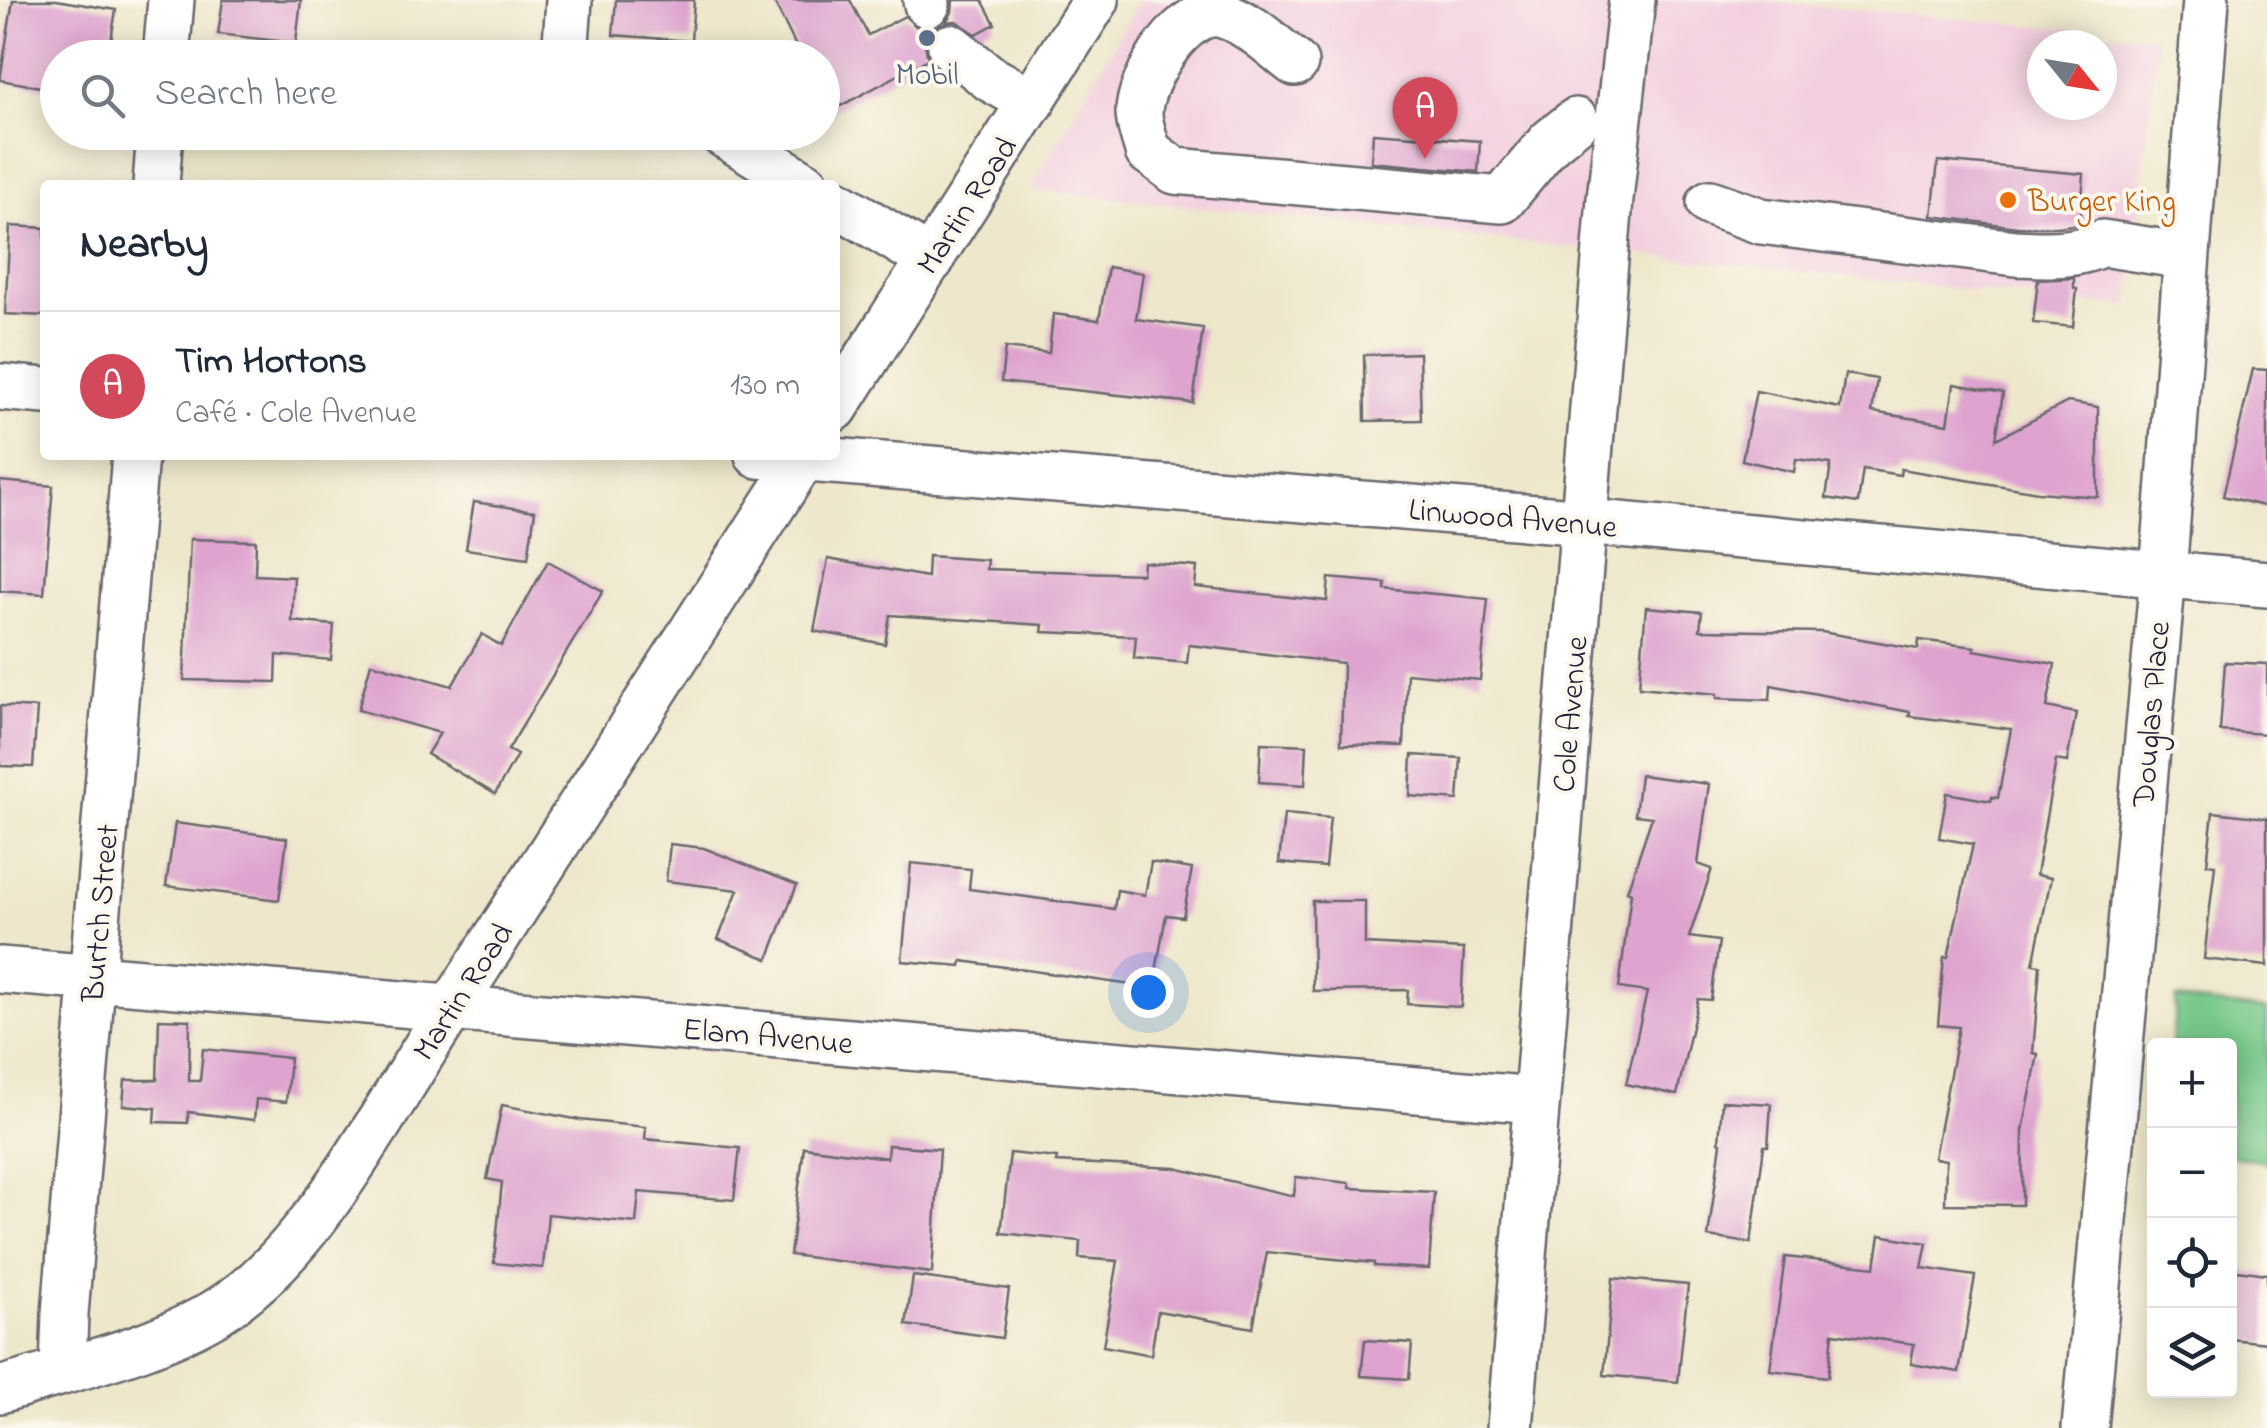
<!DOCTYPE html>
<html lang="en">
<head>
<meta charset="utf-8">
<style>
  :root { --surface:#fff; --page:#f6f6f7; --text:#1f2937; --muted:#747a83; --line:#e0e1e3; --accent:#d1495b }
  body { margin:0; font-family:"Indie Flower",sans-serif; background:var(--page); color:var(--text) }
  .controls { position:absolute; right:30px; bottom:30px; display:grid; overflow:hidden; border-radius:10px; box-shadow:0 5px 25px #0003 }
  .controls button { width:90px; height:90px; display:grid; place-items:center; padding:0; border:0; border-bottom:2px solid var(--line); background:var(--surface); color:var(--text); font:50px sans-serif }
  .compass { position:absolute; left:2027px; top:30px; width:90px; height:90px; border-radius:50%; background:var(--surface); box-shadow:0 5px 25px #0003; rotate:120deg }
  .you { position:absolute; left:1148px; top:992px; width:35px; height:35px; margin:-25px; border:8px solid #fff; border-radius:50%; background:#1a73e8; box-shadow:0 0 0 15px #1a73e833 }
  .badge { display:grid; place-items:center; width:65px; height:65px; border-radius:50%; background:var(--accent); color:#fff; font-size:32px; font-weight:700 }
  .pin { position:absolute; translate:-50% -82px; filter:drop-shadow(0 2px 5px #0008) }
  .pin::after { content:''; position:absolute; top:52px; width:35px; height:30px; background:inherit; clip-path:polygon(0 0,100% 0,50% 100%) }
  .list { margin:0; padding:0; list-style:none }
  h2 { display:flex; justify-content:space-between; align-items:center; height:130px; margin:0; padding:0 40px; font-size:42px }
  h2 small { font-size:32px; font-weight:400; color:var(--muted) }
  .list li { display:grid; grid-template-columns:65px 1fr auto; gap:30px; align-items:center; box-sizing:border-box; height:150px; padding:0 40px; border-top:2px solid var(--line) }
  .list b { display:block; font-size:38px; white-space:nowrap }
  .list p { margin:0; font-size:32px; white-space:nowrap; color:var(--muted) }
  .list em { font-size:32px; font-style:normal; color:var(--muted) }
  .icon { flex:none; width:55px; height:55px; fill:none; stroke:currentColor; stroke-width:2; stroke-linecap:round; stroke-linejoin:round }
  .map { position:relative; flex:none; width:2267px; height:1428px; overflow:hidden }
  .search { position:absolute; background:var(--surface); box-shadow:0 5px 25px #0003; left:40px; top:40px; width:800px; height:110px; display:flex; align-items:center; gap:25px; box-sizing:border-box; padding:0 35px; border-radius:55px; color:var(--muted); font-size:38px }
  .panel { position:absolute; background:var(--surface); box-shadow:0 5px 25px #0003; left:40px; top:180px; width:800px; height:280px; border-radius:10px }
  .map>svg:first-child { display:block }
</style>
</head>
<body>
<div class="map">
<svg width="2267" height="1428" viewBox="0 0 2267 1428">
  <rect width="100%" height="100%" fill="#fbf7ec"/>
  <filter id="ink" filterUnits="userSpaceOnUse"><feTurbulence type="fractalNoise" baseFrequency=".01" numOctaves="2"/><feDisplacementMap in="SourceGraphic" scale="20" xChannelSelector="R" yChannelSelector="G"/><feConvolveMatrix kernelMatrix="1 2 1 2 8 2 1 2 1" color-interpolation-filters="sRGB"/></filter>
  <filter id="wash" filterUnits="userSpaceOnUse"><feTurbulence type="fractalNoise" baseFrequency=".0048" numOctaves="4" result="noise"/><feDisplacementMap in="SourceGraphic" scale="40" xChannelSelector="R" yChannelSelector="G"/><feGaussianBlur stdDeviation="2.25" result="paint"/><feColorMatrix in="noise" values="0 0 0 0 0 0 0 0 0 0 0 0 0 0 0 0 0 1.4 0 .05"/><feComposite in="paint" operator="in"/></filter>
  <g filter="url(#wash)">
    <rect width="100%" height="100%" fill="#eee7cb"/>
    <path fill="#f3cfe0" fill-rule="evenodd" d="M1140 0H1753L2157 37 2129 307 1031 189ZM2042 45H2102V105H2042Z"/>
    <polygon fill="#77c88a" stroke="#4c7562" stroke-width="2.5" points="2176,999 2267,1010 2267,1162 2230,1156 2230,1046 2172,1045"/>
    <g id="blocks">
      <g fill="#dea3cf">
        <polygon points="13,0 56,0 116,10 108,58 58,58 58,90 0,80"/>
        <polygon points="223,0 301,0 296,43 218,34"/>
        <polygon points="616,0 694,0 691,41 613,35"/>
        <polygon points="773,0 850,0 868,35 905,16 919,29 932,30 925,44 928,59 822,116 822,58 802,58"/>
        <polygon points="953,0 982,0 995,24 976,34 956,21 946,22 952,12"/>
        <polygon points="1373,133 1480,141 1478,172 1371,162"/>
        <polygon points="1938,161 2084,174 2080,224 2058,227 2017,227 1932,216"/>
        <polygon points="10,226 45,228 45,316 5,314"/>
        <polygon points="1108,267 1143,273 1136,319 1203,328 1193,403 1001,382 1005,348 1049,353 1053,314 1099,320"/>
        <polygon points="2074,278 2074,288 2077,289 2073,327 2033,323 2038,280"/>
        <polygon points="1419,353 1421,420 1365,421 1364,355"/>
        <polygon points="2253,369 2267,370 2267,507 2223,496"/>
        <polygon points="1845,374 1877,379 1872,412 1948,424 1954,384 2003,393 1996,439 2068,402 2098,407 2098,497 2038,492 1901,469 1900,475 1863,469 1858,503 1826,498 1831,464 1796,459 1794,472 1742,460 1756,391 1840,408"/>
        <polygon points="0,481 53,486 44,594 0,591"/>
        <polygon points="474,502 535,511 528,558 466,549"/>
        <polygon points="190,539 256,541 255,575 294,577 292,621 334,625 331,660 277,655 276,682 184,680"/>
        <polygon points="928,556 987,560 986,569 1142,574 1143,562 1197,567 1195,587 1327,601 1329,578 1385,583 1385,589 1488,599 1480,680 1407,673 1404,746 1341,744 1343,663 1189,645 1187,663 1134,658 1136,636 1042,632 1043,625 890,615 885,644 814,631 828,559 927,577"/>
        <polygon points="548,561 603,591 508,750 517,755 495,794 427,754 440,733 358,710 371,663 452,686 482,634 501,646"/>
        <polygon points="1646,607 1702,612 1700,630 1822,632 1918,649 1919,640 1975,647 1974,650 2055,664 2047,707 2076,713 2067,762 2056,760 2036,875 2051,878 2033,964 2040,965 2033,1053 2038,1054 2023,1131 2022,1205 1945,1204 1946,1160 1934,1158 1959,1027 1938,1025 1944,957 1948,957 1973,844 1939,838 1947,793 1991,801 1992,797 1998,798 2011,729 1909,716 1910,712 1771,685 1770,700 1717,698 1717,694 1639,687"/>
        <polygon points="2225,662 2267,664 2267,734 2220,731"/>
        <polygon points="0,706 37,708 33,767 0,766"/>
        <polygon points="1261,743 1307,745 1305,785 1259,782"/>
        <polygon points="1412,755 1461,758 1458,800 1410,796"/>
        <polygon points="1640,775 1709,784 1698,864 1712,869 1689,937 1719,941 1711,1000 1698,999 1677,1095 1626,1084 1647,992 1619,988 1631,893 1627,891 1652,817 1635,815"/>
        <polygon points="2213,812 2267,818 2267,966 2204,959 2215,865 2207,864"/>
        <polygon points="1284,814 1330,818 1325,867 1279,863"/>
        <polygon points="175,823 287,838 279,900 166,886"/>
        <polygon points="670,844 704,848 797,885 768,959 718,939 738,890 666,881"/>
        <polygon points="1151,862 1192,869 1183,917 1166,915 1153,988 962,961 961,966 902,961 911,863 971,869 969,889 1114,909 1117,890 1145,895"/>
        <polygon points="1312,901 1365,901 1365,944 1464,949 1461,1007 1407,1004 1408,990 1313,991"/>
        <polygon points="159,1019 190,1020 189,1081 200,1081 203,1049 290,1058 286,1102 256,1099 254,1120 188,1112 188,1123 155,1122 156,1108 123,1105 125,1080 157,1080"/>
        <polygon points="1722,1101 1771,1104 1768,1146 1764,1146 1751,1243 1708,1237 1721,1143 1719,1142"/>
        <polygon points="502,1105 580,1120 646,1127 645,1139 740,1148 734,1200 639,1192 636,1223 548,1214 543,1268 494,1263 502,1182 487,1179"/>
        <polygon points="888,1145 940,1149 932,1273 790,1255 804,1147 887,1158"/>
        <polygon points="1010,1153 1057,1158 1056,1162 1175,1168 1294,1196 1296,1177 1350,1183 1350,1188 1434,1192 1429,1269 1374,1266 1374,1263 1267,1252 1253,1328 1158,1311 1151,1355 1103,1346 1118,1261 1079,1258 1080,1241 1001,1233"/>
        <polygon points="1880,1235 1927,1243 1922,1268 1975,1276 1959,1372 1911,1364 1914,1344 1833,1333 1828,1377 1770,1370 1785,1257 1875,1267"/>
        <polygon points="2230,1269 2267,1274 2267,1343 2230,1339"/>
        <polygon points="913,1276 1009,1289 1002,1338 906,1325"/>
        <polygon points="1613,1278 1688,1285 1678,1382 1604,1375"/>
        <polygon points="1365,1340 1412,1343 1409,1379 1361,1376"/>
      </g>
    </g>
  </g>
  <g filter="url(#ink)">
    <use href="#blocks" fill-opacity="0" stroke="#69676d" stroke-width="2.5"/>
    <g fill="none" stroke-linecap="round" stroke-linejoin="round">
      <g stroke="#69676d" stroke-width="50">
        <g id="minor">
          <polyline points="926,0 927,4"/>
          <polyline points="951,47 991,79 1032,102"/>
          <polyline points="166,58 171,0"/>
          <polyline points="565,58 569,0"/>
          <path d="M1295 63C1273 46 1250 23 1223 15 1185 4 1139 79 1139 113 1139 125 1145 139 1148 151L1175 171 1502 200 1550 142 1576 121"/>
          <polyline points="720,132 806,185"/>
          <polyline points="156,185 160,132"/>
          <polyline points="835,202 931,260"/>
          <path d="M1710 203 1761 221 2015 253C2045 254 2075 257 2102 243L2185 256"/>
          <polyline points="0,387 45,391"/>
          <polyline points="835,408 1096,0"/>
          <polyline points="758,455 1586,522 2267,584"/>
          <polyline points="0,970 1536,1100"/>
          <polyline points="63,1370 65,1314 135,455"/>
          <path d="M0 1390C72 1368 173 1345 233 1301 317 1240 381 1116 437 1030 561 839 682 646 805 455"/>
          <polyline points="1510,1428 1610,199 1632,0"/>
          <polyline points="2085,1428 2163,575 2206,0"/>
        </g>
      </g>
      <use href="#minor" stroke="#fff" stroke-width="45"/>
    </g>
  </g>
  <circle fill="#5c6f8a" stroke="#fbf7ec" stroke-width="4" cx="927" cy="38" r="10"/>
  <circle fill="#e8710a" stroke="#fbf7ec" stroke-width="4" cx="2008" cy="200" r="10"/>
  <g text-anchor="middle" stroke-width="8" stroke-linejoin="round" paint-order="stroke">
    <g font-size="32" fill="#4e5e75" stroke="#fbf7ec">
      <text x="927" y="84">Mobil</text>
    </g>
    <g font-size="32" fill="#c56008" stroke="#fbf7ec" text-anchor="start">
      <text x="2028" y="211">Burger King</text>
    </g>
    <g font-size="32" fill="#22223b" stroke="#fbf7ec">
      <text transform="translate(966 205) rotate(-57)" y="11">Martin Road</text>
      <text transform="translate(1513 517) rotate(5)" y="11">Linwood Avenue</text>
      <text transform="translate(1569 714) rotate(-85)" y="11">Cole Avenue</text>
      <text transform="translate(2150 714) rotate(-85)" y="11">Douglas Place</text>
      <text transform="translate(99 913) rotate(-85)" y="11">Burtch Street</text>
      <text transform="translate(462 991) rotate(-57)" y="11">Martin Road</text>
      <text transform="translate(768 1035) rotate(5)" y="11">Elam Avenue</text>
    </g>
  </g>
</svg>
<div class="controls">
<button>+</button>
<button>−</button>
<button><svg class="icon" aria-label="locate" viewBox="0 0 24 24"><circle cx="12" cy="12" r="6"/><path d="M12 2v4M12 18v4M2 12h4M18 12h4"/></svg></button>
<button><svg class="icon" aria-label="layers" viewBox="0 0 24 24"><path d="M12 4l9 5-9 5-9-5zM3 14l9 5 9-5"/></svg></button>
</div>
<svg class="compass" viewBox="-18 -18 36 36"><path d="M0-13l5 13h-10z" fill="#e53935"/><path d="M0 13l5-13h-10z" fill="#747a83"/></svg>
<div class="you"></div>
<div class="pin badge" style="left:1425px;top:159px">A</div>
<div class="search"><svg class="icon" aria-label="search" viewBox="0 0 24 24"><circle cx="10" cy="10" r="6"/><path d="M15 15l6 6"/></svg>Search here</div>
<section class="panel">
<h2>Nearby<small></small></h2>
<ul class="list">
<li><span class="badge">A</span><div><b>Tim Hortons</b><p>Café · Cole Avenue</p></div><em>130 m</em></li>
</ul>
</section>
</div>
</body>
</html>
